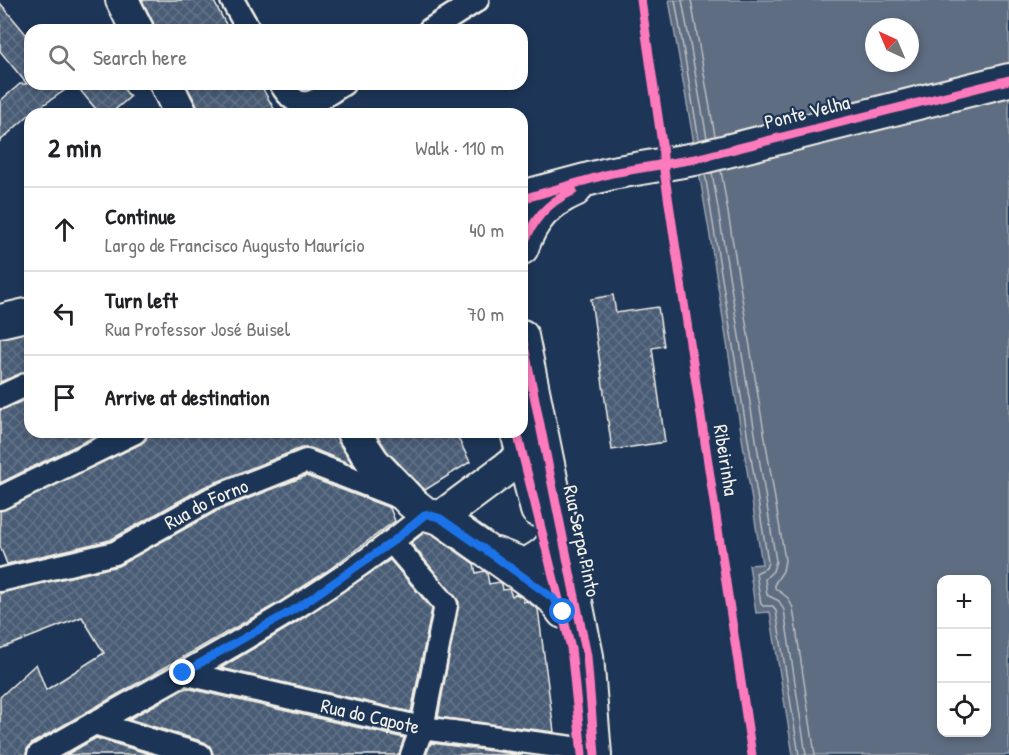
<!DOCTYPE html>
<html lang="en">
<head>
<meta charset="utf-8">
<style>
  :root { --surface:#fff; --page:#f6f6f6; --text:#202124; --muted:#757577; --line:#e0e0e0 }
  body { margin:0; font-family:"Patrick Hand",sans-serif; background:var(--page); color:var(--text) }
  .controls { position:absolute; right:18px; bottom:18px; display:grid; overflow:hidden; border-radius:12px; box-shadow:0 3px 9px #0003 }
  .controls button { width:54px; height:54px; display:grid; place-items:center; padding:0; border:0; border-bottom:2px solid var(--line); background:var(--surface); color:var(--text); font:30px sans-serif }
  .compass { position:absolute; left:865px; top:18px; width:54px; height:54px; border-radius:50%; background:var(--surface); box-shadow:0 3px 9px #0003; rotate:316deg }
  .stop { position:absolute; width:18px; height:18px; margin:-14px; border:4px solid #1a73e8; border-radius:50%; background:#fff }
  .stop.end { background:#1a73e8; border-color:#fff; box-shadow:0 2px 6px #0008 }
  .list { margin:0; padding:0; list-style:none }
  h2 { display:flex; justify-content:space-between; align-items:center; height:78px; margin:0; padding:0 24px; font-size:26px }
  h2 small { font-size:20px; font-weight:400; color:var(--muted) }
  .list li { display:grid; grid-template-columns:39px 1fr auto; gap:18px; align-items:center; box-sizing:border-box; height:84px; padding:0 24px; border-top:2px solid var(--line) }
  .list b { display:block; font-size:22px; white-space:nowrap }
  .list p { margin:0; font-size:20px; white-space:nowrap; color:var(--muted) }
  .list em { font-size:20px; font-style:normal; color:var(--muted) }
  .icon { flex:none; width:33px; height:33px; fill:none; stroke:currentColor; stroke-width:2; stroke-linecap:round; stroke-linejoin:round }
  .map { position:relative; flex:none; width:1009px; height:755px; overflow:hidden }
  .search { position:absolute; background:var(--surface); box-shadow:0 3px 9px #0003; left:24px; top:24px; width:504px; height:66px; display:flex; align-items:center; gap:15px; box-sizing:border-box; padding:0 21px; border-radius:18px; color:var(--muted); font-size:22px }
  .panel { position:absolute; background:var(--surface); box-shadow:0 3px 9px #0003; left:24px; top:108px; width:504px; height:330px; border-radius:18px }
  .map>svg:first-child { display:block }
</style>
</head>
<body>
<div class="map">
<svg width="1009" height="755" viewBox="0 0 1009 755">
  <defs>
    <pattern id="building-cross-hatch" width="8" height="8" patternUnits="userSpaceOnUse" patternTransform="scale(1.5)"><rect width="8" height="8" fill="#485b74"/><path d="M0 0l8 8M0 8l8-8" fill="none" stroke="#637388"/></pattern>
  </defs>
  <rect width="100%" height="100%" fill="#1d3557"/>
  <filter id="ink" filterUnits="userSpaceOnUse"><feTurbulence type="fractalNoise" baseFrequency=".0167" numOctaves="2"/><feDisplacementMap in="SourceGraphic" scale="12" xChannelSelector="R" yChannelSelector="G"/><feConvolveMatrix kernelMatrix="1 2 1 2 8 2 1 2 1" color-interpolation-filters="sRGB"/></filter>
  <g filter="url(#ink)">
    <path fill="#5e6d82" stroke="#9aa2ab" stroke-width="1.5" fill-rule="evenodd" d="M669 0H1009V755H793L770 612 756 613 749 565 762 564 709 230ZM874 27H910V63H874ZM942 580H986V732H942Z"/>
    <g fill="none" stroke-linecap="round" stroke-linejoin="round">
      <g stroke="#b8bcbf" stroke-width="1.5">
        <polyline points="675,0 699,140"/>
        <polyline points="682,0 707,138"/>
        <polyline points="691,0 715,136"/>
        <polyline points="721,170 785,560 783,571 775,583 775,588 788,598 793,608 815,755"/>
        <polyline points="712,172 776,561 773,571 765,579 767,595 779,601 784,610 806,755"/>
        <polyline points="705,174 768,562 766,568 756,573 761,604 763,606 773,606 776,611 799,755"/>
      </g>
    </g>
    <g fill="url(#building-cross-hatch)" stroke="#f4f1e8" stroke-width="1.5">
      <polygon points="142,0 213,0 229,30 155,30 153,22"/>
      <polygon points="0,3 30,39 30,84 74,84 30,114 0,141 0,101 20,84 27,84 0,51"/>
      <polygon points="75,84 120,84 130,97 110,114 100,114"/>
      <polygon points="186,84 260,84 277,114 199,114 197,106"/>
      <polygon points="613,295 616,313 658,307 664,346 652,348 665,442 612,450 591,299"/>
      <polygon points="30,332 30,370 0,382 0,338"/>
      <polygon points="30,398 30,432 104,432 0,483 0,410"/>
      <polygon points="148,432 335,432 338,442 353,465 311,448 301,448 204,487 110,540 7,564 0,546 0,511 141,444 146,439"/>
      <polygon points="375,432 455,432 470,462 425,490 387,451"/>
      <polygon points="306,476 390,508 395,521 327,571 280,602 32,743 27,749 26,755 0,755 0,697 36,664 46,690 104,653 82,617 0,649 0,593 118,566 217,511"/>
      <polygon points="425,532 432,534 474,564 476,573 484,571 487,573 489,584 500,582 502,584 503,590 509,589 512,596 516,594 523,598 523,602 526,601 538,609 554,732 438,717 459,602 411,543"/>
      <polygon points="390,560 432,609 411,712 221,668 294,624"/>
      <polygon points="186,688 404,738 399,755 213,755 210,746 204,742 129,719"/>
      <polygon points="96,738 153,755 66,755"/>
      <polygon points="431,743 523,755 426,755"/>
    </g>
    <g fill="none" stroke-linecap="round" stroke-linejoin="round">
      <g stroke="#f4f1e8" stroke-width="27">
        <g id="street">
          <polyline points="232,0 249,30"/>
          <polyline points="430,30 477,0"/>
          <path d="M281 84C301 118 317 100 343 84"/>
          <polyline points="0,397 30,383"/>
          <polyline points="0,498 135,432"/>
          <polyline points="392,542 446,605 422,728 412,755"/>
          <path id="s1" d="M0 580 115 553 211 499 306 461 404 499"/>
          <path id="s2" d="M183 673 422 728 595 751"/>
          <polyline points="94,723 200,755"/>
          <path d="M39 755C170 678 309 612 426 514"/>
        </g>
      </g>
      <g stroke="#f4f1e8" stroke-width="36">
        <g id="secondary">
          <polyline points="122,0 137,30"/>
          <polyline points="166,84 181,114"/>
          <polyline points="522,197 612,173 695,159 1009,80"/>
          <path d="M522 248C532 219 547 202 575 190"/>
          <polyline points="0,321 30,314"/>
          <polyline points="522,336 587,656 595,755"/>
          <polyline points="353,432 373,462 411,502 426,514 440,518 487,551 553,598 563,612"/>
          <polyline points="517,432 537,510"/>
          <polyline points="440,518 523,456 532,458 539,464"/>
          <path d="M496 554 525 565C552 551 554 546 558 517"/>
        </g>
      </g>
      <use href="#street" stroke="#1d3557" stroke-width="22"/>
      <use href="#secondary" stroke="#1d3557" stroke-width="32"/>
      <g stroke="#1d3557" stroke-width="13">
        <g id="cycleway">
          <polyline points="641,0 662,144 664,170 752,755"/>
          <polyline points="522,199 612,173 695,159 1009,80"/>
          <path d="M522 248C532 221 546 203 573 191"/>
          <polyline points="522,336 587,656 595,755"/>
          <polyline points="517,432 571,648 582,755"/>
        </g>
      </g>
      <use href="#cycleway" stroke="#fd7abc" stroke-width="9"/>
    </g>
  </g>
  <g fill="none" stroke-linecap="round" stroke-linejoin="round" filter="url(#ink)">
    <polyline stroke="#1a73e8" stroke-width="8" points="183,673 300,606 392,542 426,514 440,518 487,551 553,598 563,612"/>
  </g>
  <g text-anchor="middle" stroke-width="4.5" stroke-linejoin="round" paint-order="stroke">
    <g font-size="20" fill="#f4f1e8" stroke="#1d3557">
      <text transform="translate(807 112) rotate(-14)" y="7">Ponte Velha</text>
      <text transform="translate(726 460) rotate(81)" y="7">Ribeirinha</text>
      <text dy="7" stroke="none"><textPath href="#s1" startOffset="222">Rua do Forno</textPath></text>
      <text transform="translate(582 541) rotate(78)" y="7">Rua Serpa Pinto</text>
      <text dy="7" stroke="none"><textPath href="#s2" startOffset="192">Rua do Capote</textPath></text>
    </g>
  </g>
</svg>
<div class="controls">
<button>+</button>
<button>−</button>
<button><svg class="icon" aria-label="locate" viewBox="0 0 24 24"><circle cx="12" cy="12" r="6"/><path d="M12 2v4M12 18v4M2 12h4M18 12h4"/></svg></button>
</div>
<svg class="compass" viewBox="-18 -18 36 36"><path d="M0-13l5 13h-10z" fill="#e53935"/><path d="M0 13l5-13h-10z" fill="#757577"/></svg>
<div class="stop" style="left:563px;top:612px"></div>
<div class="stop end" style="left:183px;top:673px"></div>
<div class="search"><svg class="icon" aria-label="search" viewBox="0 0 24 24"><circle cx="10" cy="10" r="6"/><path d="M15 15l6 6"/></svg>Search here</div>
<section class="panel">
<h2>2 min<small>Walk · 110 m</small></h2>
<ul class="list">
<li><svg class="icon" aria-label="ahead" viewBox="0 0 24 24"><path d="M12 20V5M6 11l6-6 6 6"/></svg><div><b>Continue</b><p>Largo de Francisco Augusto Maurício</p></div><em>40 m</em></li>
<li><svg class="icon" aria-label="left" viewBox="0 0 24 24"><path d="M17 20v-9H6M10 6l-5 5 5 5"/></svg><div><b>Turn left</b><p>Rua Professor José Buisel</p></div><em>70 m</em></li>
<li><svg class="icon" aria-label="arrive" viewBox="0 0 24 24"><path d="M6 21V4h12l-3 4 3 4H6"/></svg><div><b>Arrive at destination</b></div></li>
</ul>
</section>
</div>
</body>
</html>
